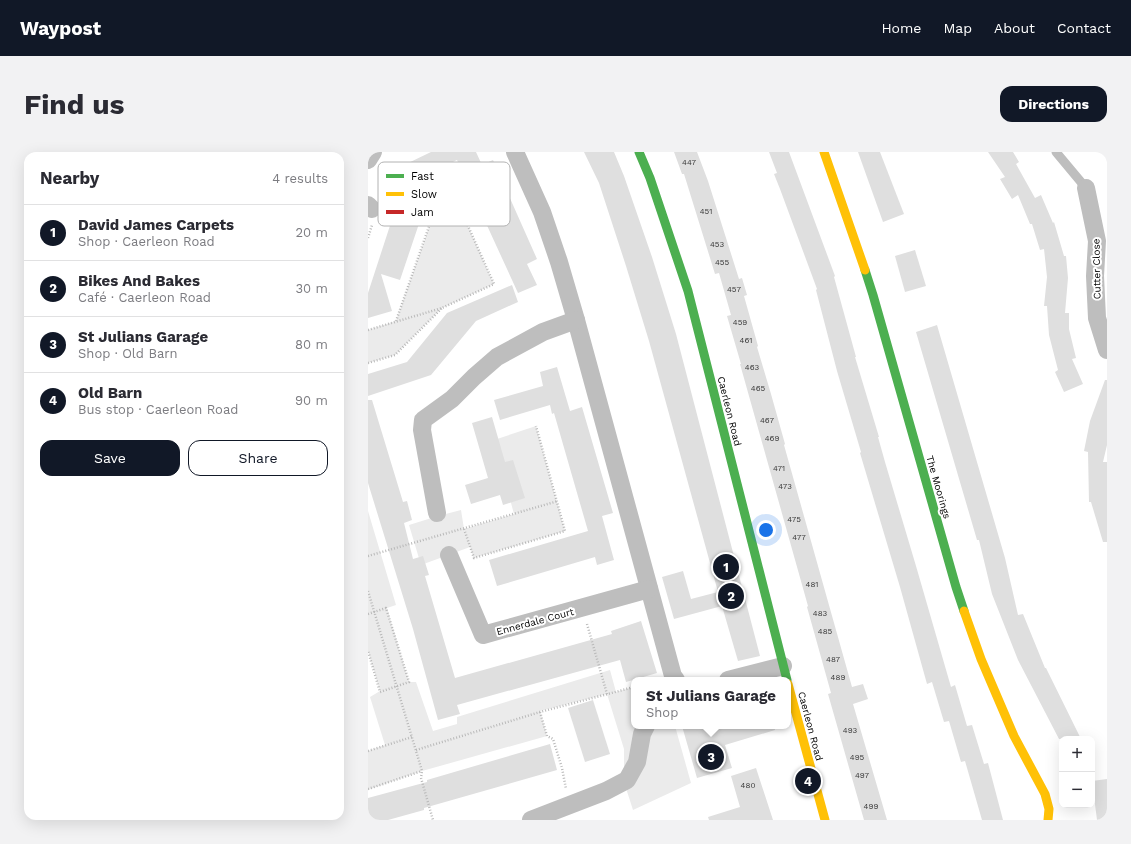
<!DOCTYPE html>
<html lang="en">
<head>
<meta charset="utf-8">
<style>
  :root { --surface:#fff; --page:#f2f2f3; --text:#2b2b33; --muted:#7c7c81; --line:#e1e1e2; --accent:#111827 }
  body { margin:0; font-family:"Work Sans",sans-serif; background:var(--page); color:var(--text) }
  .controls { position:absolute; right:12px; bottom:12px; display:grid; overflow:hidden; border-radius:8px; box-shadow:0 4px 16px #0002 }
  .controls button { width:36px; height:36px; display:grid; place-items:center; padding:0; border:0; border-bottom:1px solid var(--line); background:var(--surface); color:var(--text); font:20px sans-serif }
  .you { position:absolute; left:398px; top:378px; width:14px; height:14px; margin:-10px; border:3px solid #fff; border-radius:50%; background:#1a73e8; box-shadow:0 0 0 6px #1a73e833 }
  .badge { display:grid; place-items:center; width:26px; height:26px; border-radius:50%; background:var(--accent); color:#fff; font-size:13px; font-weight:700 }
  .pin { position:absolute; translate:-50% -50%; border:2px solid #fff; box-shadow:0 1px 4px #0006 }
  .popup { position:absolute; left:263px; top:525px; width:160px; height:52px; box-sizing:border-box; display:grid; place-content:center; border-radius:8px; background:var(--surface); filter:drop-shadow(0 1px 3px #0005); font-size:13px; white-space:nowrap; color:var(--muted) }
  .popup b { font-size:15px; color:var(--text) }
  .popup::after { content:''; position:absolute; left:50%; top:100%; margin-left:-8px; border:8px solid transparent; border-top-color:var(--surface) }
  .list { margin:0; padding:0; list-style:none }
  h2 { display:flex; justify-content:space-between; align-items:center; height:52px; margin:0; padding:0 16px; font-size:17px }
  h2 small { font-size:13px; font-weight:400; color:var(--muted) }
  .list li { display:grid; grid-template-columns:26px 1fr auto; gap:12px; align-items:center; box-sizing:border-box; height:56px; padding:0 16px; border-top:1px solid var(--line) }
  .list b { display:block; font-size:15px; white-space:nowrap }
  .list p { margin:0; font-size:13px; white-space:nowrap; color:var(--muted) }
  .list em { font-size:13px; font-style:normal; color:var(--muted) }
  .actions { display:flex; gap:8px; padding:12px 16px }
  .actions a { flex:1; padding:9px 0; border:1px solid var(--accent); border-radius:12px; text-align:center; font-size:14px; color:var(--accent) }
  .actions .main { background:var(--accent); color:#fff }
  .map { position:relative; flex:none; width:739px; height:668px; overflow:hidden; border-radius:12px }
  header { display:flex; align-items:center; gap:24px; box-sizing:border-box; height:56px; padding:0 20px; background:var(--accent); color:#fff }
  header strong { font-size:19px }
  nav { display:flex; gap:22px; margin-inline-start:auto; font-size:14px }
  .intro { display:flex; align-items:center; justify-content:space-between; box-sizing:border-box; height:96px; padding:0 24px }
  h1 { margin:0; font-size:28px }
  .button { padding:10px 18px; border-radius:12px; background:var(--accent); color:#fff; font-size:14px; font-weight:700 }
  main { display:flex; gap:24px; padding:0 24px }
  aside { flex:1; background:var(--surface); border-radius:12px; box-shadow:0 4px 16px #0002 }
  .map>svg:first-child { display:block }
</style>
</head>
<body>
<header>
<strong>Waypost</strong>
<nav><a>Home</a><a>Map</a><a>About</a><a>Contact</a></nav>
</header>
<div class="intro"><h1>Find us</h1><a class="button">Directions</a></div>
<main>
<aside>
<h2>Nearby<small>4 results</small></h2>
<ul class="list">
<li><span class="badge">1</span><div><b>David James Carpets</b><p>Shop · Caerleon Road</p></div><em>20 m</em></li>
<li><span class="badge">2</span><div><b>Bikes And Bakes</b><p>Café · Caerleon Road</p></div><em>30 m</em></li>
<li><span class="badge">3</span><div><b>St Julians Garage</b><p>Shop · Old Barn</p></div><em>80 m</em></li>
<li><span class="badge">4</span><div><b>Old Barn</b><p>Bus stop · Caerleon Road</p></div><em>90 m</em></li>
</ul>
<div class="actions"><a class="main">Save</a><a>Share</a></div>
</aside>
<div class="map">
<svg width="739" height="668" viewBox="0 0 739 668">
  <rect width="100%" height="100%" fill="#fff"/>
  <g fill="#ebebeb">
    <polygon points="82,34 126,132 74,156 27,203 0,211 0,178 28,169 65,64 54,44"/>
    <polygon points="168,274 197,379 106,406 102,395 53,413 41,373 70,364 93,358 96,377 146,362 126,288"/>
    <polygon points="0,359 28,453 19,456 41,530 48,530 65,579 89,572 89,565 242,518 248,540 266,535 266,574 307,574 323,631 265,658 256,630 256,597 239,542 172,559 179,584 54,619 0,638 0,599 17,593 2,545 12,539 0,499"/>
  </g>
  <g fill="#dfdfdf">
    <polygon points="63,0 108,0 114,13 125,8 169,107 159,112 169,133 150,141 89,8 44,29 36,13"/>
    <polygon points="216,0 246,0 256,24 284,105 308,182 392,504 370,509 354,454 306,467 294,425 315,419 323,447 350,440 281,189 258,114 231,31"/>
    <polygon points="306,0 329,0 340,29 371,127 374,126 379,143 376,144 390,194 389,195 403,242 417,292 416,293 484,535 495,532 500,547 485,552 519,668 496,668 460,542 463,541 439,455 440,454 372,212 373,212 359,164 363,163 351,121 347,122 316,22 314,22"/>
    <polygon points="401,0 421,0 467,124 466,125 488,205 487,205 511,285 510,285 517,310 548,414 583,535 587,533 599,574 604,573 616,612 620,611 635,668 614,668 597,609 593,610 581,569 576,570 564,530 559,532 532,435 492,301 493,300 469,219 448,138 449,137 412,37 406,22 409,21"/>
    <polygon points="490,0 512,0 536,62 515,70"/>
    <polygon points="620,0 645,0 651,10 648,12 667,46 673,43 685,71 686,70 696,104 698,104 700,126 697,161 701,161 701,177 708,206 704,207 715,232 696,240 687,220 690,218 681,183 679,154 676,154 679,125 676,97 672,98 664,72 662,72 650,43 644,47 632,27 637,25"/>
    <polygon points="31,46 57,54 32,128 13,122 24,159 0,166 0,141"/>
    <polygon points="547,98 558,134 537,140 527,104"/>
    <polygon points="144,133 150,150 108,169 63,223 0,244 0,222 39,210 79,161"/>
    <polygon points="569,173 637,406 650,463 655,462 677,516 678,516 713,587 691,587 650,508 624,442 611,388 609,388 548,180"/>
    <polygon points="189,215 202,259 214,255 245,361 234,364 246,408 229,413 227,405 129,434 121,408 220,379 186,261 184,262 182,253 132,268 126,248 175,234 172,220"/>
    <polygon points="737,228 739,228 739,293 735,310 739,310 739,390 735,390 723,350 721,350 720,300 716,299 722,269"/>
    <polygon points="0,248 4,248 35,350 39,349 44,368 36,371 45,407 55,404 61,423 57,424 87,526 244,482 243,479 273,469 289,521 258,530 252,508 89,553 92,562 70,568 45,477 0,331"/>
    <polygon points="124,265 137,310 145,308 157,346 135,353 132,343 103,352 97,333 120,326 104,271"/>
    <polygon points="225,548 242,602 217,610 200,556"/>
    <polygon points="314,574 406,574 407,578 357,593 364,616 329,626"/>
    <polygon points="182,592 189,618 56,656 56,658 20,668 0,668 0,646 59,630 59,628"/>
    <polygon points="388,616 405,668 341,668 340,665 372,655 363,624"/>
    <polygon points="739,627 739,668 729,668 724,629"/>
  </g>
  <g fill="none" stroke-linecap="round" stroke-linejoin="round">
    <g stroke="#b9b9b9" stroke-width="2.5" stroke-dasharray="1 2" stroke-linecap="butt">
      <polyline points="0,86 4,73"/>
      <polyline points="0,178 74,156 126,132 82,34 54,44 65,63 28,169"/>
      <polyline points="0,211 27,203 74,156"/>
      <polyline points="96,377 106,406 197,379 168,274"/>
      <polyline points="0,404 190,349"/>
      <polyline points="0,439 54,619 53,626 65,668"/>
      <polyline points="0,462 18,456 41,530 12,540 0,499"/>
      <polyline points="219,472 239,542"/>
      <polyline points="172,560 179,584 185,587 194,616 198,637"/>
      <polyline points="48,598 172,560 266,535"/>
      <polyline points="0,599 44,585"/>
      <polyline points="0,637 54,619"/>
    </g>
    <polyline stroke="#bebebe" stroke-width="9" points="688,0 718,36"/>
    <g stroke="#bebebe" stroke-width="18">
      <polyline points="147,0 174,60 191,110 208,168 305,524 308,528"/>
      <polyline points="0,8 5,0"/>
      <polyline points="718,36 729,89 727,124 729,166 739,198"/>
      <polyline points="0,53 4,57"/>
      <polyline points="69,361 54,278 55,268 84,247 106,225 129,205 175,180 208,168"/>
      <polyline points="81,403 115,483 281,437"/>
      <polyline points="360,528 415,514"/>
      <polyline points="163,668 238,639 259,628 269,610 274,582 278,574"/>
    </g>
    <g stroke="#4caf50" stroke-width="9">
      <polyline points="271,0 282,26 320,139 419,528"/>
      <polyline points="497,118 505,143 588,435 596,459"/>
    </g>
    <g stroke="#ffc107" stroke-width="9">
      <polyline points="456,0 497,118"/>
      <polyline points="596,459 613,507 646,584 677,642 681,657 680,668"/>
      <polyline points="420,532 457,668"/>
    </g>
  </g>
  <g text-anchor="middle" stroke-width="4" stroke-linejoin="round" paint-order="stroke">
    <g font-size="8" fill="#383838">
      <text x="321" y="13">447</text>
      <text x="338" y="62">451</text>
      <text x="349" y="95">453</text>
      <text x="354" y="113">455</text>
      <text x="366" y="140">457</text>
      <text x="372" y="173">459</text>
      <text x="378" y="191">461</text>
      <text x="384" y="218">463</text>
      <text x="390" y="239">465</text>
      <text x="399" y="271">467</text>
      <text x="404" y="289">469</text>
      <text x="411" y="319">471</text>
      <text x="417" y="337">473</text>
      <text x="426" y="370">475</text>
      <text x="431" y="388">477</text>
      <text x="444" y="435">481</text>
      <text x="452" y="464">483</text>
      <text x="457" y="482">485</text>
      <text x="465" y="510">487</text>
      <text x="470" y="528">489</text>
      <text x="482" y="581">493</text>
      <text x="489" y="608">495</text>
      <text x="494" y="626">497</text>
      <text x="380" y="636">480</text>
      <text x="503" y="657">499</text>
    </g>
    <g font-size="10" fill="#000" stroke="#fff">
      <text transform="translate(728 117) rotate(-91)" y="4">Cutter Close</text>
      <text transform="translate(362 259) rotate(76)" y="4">Caerleon Road</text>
      <text transform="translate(571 335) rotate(74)" y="4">The Moorings</text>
      <text transform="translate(167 469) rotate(-15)" y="4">Ennerdale Court</text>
      <text transform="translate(443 574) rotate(75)" y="4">Caerleon Road</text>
    </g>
  </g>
  <rect x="10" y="10" width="132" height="64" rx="6" fill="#fff" stroke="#b2b2b2" stroke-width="1"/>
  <rect x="18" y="22" width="18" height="4" fill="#4caf50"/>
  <rect x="18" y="40" width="18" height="4" fill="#ffc107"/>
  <rect x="18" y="58" width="18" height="4" fill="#c62828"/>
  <g font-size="11" fill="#000">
    <text x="43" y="28">Fast</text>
    <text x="43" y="46">Slow</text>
    <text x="43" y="64">Jam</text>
  </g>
</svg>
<div class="controls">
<button>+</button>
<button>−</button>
</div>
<div class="you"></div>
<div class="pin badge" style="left:358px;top:415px">1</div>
<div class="pin badge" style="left:363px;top:444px">2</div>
<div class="pin badge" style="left:343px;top:605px">3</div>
<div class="popup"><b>St Julians Garage</b>Shop</div>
<div class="pin badge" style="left:440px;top:629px">4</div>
</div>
</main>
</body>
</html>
